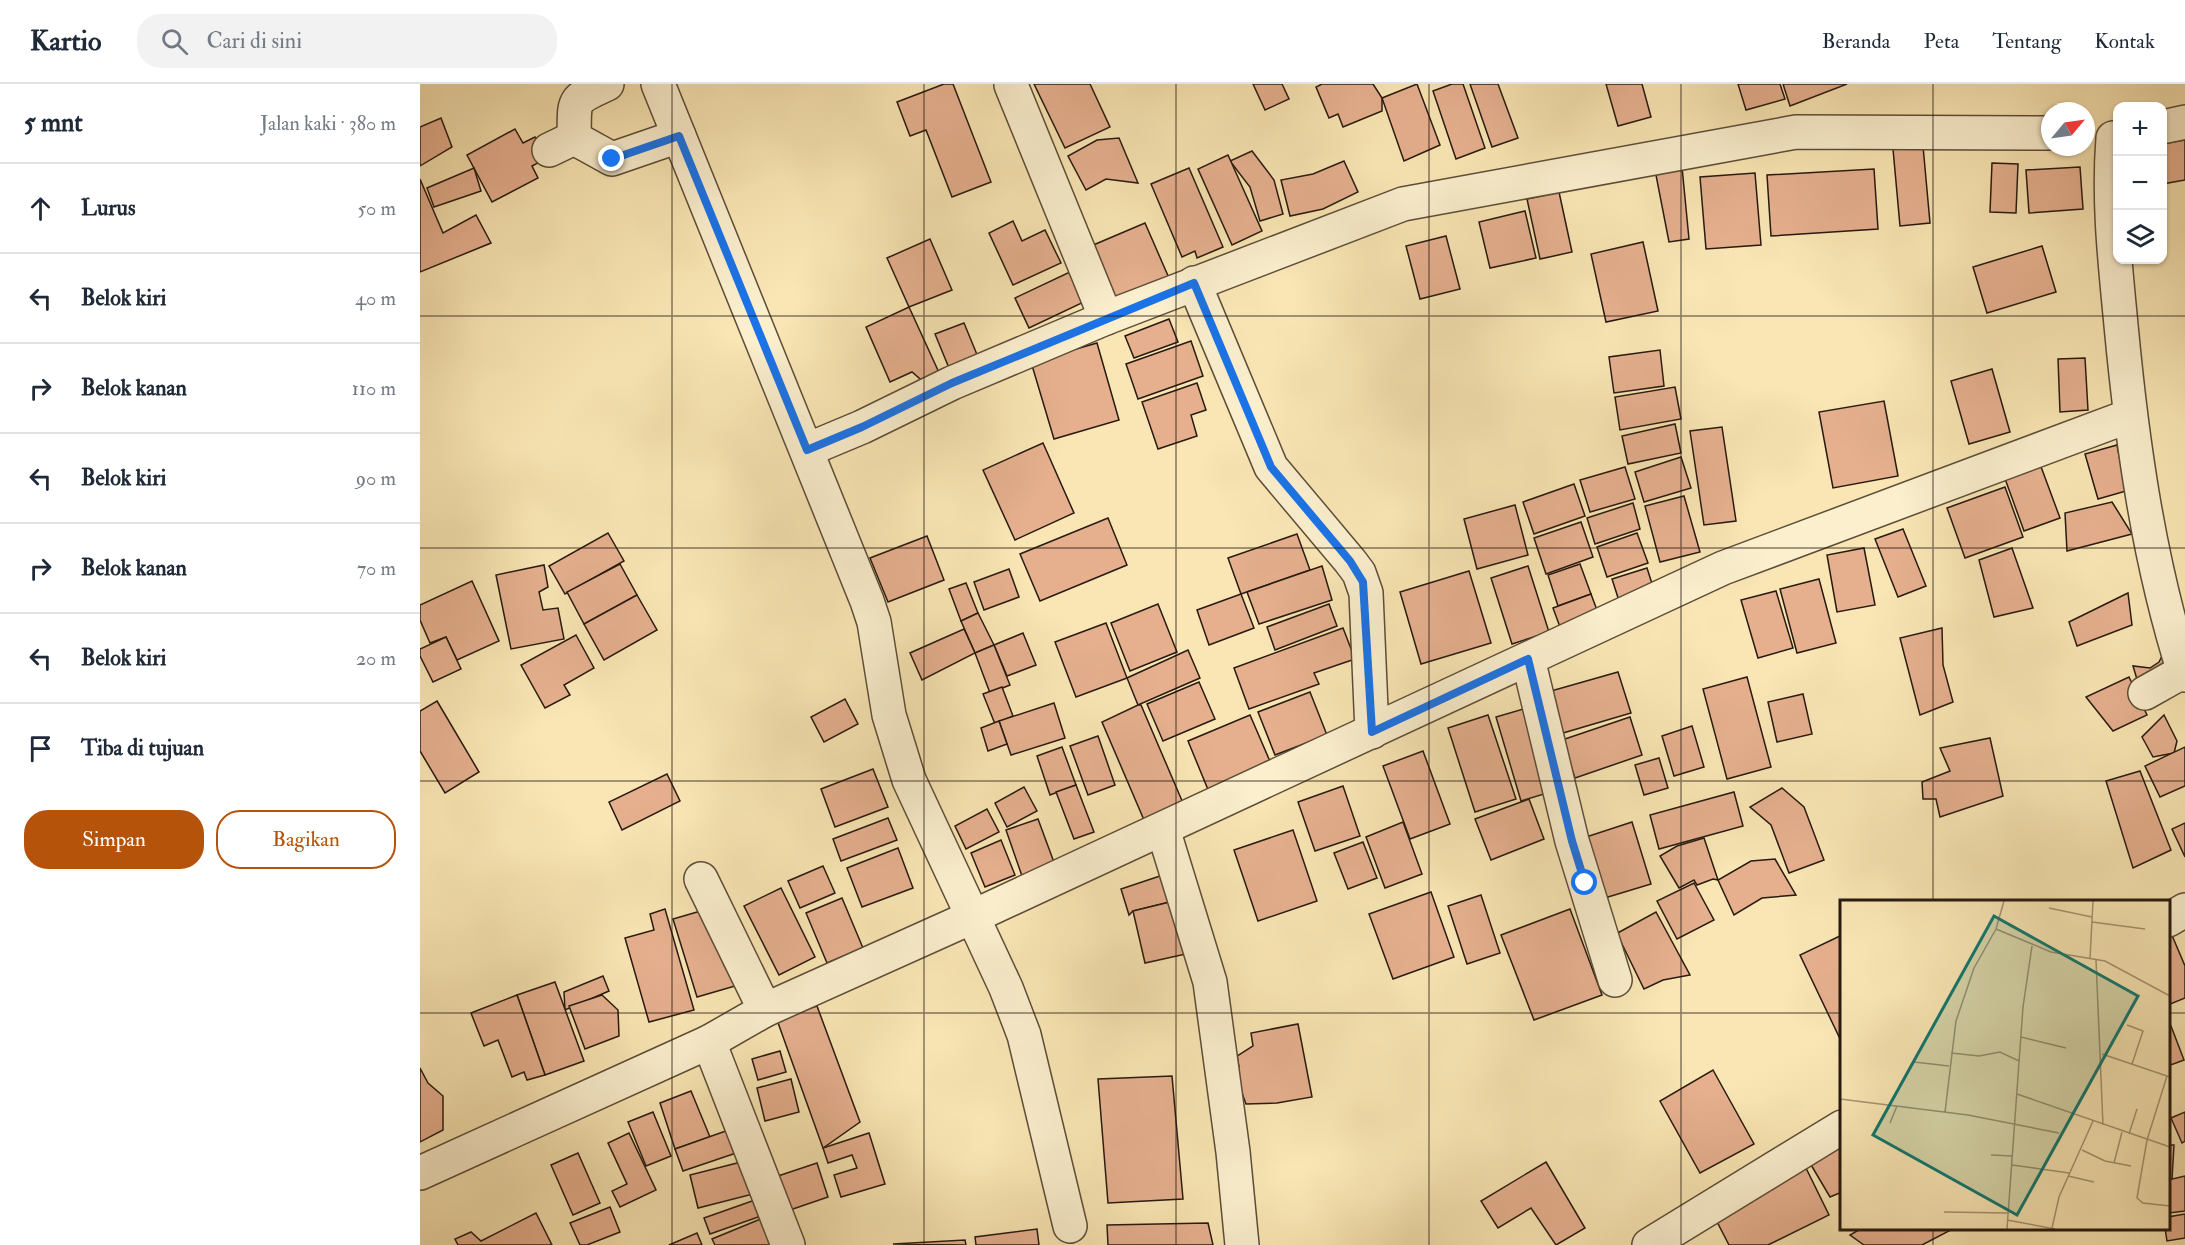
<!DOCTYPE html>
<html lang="id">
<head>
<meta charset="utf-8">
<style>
  :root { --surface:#fff; --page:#f2f2f3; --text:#1f2937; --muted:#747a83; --line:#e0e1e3; --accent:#b45309 }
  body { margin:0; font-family:"IM FELL Double Pica",serif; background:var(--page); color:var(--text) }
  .controls { position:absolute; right:18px; top:18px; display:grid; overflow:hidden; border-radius:12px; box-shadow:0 2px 4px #0004 }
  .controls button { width:54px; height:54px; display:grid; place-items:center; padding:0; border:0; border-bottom:2px solid var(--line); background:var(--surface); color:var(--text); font:30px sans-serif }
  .compass { position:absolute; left:1621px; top:18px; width:54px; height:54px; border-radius:50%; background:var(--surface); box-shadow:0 2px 4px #0004; rotate:61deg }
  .stop { position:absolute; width:18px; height:18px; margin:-14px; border:4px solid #1a73e8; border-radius:50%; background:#fff }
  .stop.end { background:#1a73e8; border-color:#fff; box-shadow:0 2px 6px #0008 }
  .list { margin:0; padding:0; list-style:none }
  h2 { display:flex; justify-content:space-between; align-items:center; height:78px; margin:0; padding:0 24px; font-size:26px }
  h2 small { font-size:20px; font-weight:400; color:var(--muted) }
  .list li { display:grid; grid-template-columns:39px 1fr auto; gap:18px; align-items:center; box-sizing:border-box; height:90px; padding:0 24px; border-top:2px solid var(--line) }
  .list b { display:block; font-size:22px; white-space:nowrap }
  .list em { font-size:20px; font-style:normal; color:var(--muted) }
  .actions { display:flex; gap:12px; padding:18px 24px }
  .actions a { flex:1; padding:14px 0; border:2px solid var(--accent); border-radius:24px; text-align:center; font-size:21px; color:var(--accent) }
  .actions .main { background:var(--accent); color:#fff }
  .icon { flex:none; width:33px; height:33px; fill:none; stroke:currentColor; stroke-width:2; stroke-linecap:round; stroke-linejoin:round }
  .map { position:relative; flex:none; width:1765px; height:1161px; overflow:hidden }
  header { display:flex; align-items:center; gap:36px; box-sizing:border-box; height:84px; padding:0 30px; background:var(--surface); border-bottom:2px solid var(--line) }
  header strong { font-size:28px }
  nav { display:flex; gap:33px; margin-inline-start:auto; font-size:21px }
  .search { width:420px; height:54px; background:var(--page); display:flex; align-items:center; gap:15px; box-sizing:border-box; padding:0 21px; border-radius:24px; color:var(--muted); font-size:22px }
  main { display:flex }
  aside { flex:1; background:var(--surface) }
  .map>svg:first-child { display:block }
</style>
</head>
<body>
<header>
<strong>Kartio</strong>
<div class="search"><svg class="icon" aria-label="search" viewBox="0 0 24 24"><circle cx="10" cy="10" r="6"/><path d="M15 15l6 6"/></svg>Cari di sini</div>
<nav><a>Beranda</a><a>Peta</a><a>Tentang</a><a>Kontak</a></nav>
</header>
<main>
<aside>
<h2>5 mnt<small>Jalan kaki · 380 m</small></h2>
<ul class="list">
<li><svg class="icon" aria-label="ahead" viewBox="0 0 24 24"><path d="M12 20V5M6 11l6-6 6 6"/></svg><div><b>Lurus</b></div><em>50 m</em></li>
<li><svg class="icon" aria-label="left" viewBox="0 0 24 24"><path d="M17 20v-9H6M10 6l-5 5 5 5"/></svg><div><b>Belok kiri</b></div><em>40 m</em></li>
<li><svg class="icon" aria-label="right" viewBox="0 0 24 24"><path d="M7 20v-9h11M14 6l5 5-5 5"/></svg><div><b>Belok kanan</b></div><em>110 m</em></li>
<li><svg class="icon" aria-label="left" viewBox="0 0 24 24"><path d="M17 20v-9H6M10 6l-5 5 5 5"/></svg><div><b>Belok kiri</b></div><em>90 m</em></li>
<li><svg class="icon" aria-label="right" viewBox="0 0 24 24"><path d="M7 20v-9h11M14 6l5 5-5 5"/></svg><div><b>Belok kanan</b></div><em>70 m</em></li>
<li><svg class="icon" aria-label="left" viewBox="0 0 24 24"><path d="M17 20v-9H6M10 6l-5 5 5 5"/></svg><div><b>Belok kiri</b></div><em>20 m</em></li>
<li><svg class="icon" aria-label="arrive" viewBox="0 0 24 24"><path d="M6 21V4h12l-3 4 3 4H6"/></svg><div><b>Tiba di tujuan</b></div></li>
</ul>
<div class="actions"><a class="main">Simpan</a><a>Bagikan</a></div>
</aside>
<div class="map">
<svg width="1765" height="1161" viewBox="0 0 1765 1161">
  <rect width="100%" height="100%" fill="#f9e6b4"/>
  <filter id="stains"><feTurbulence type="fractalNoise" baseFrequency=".00333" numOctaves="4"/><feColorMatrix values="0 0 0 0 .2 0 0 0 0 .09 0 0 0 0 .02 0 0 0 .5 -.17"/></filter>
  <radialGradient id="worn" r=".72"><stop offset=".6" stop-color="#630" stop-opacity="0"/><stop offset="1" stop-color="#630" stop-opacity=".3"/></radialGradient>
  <g fill="#e6b08f" stroke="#271a10" stroke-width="1.5">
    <polygon points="524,0 533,0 571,98 532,113 506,46 490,52 477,18"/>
    <polygon points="614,0 670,0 690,43 645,64"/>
    <polygon points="833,0 862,0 869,15 845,26"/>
    <polygon points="902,0 953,0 962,14 962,27 923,43 918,30 909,34 896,3"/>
    <polygon points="997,0 1020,61 984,77 962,14"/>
    <polygon points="1032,0 1043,0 1065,64 1036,75 1013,7"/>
    <polygon points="1050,0 1078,0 1098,54 1072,63"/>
    <polygon points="1186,0 1222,0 1231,33 1198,42"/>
    <polygon points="1318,0 1360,0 1365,15 1326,26"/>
    <polygon points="1363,0 1427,0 1370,22"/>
    <polygon points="21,34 32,63 0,82 0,43"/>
    <polygon points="95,45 103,59 115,53 127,74 112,82 118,94 72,118 47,71"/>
    <polygon points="699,54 718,99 686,95 666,106 648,72 677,56"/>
    <polygon points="1765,56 1765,96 1742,100 1742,60"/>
    <polygon points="1503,62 1510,139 1480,142 1473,65"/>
    <polygon points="832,67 854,96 863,130 840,137 830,103 810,77"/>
    <polygon points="808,71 842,147 812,161 778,85"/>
    <polygon points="924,77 938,108 903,125 870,132 861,96 893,90"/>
    <polygon points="1572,79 1598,80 1596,129 1570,128"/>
    <polygon points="1262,83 1269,155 1249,158 1235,86"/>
    <polygon points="1660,83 1663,125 1609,129 1606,86"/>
    <polygon points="54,84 61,107 14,123 7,104"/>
    <polygon points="769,84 803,163 777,174 775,167 762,173 731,100"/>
    <polygon points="1454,85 1458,145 1351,152 1347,91"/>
    <polygon points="1335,89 1341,161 1286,165 1280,93"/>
    <polygon points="0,95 23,149 56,131 71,159 0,188"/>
    <polygon points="1139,108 1152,168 1120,175 1107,115"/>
    <polygon points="1105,127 1116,174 1070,184 1059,138"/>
    <polygon points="593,137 602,157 625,146 641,179 593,201 569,149"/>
    <polygon points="725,139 749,194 695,217 671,162"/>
    <polygon points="1026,152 1040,205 1000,215 986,162"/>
    <polygon points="510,155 532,206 489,223 467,174"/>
    <polygon points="1223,158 1238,227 1186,238 1171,170"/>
    <polygon points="1622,162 1636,208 1567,229 1553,183"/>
    <polygon points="652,187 666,217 609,244 595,214"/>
    <polygon points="489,223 521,293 506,300 492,288 470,298 446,243"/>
    <polygon points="749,235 758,258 714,274 705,252"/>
    <polygon points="544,239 558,273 529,284 515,250"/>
    <polygon points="771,257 783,292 718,315 706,280"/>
    <polygon points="677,259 699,336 634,355 611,278"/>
    <polygon points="1240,266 1244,302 1194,309 1189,273"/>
    <polygon points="1665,274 1668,326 1640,328 1638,275"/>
    <polygon points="1572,285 1590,348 1549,360 1531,297"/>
    <polygon points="777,299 786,326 771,331 777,352 738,365 722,318"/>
    <polygon points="1255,303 1261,335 1200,346 1195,313"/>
    <polygon points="1464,317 1478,392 1413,404 1399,328"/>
    <polygon points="1255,340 1261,369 1208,380 1202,352"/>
    <polygon points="1302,343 1316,437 1284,441 1270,347"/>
    <polygon points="623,359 654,429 595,456 563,386"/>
    <polygon points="1697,361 1706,407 1678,415 1665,370"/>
    <polygon points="1261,373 1271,404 1224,418 1215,388"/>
    <polygon points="1620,380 1640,434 1604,447 1584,392"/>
    <polygon points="1205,383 1215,415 1170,428 1160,396"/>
    <polygon points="1154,400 1165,432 1114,450 1103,418"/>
    <polygon points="1585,403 1603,453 1545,474 1527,424"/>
    <polygon points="1264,412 1280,468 1240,478 1225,422"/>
    <polygon points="1692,418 1712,450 1647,467 1645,429"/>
    <polygon points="1213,419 1220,445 1175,460 1167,434"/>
    <polygon points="1095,421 1108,471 1057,485 1044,435"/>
    <polygon points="688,434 707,481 620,517 600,470"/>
    <polygon points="1161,438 1173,473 1126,490 1114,454"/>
    <polygon points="1483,445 1506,502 1478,513 1455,455"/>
    <polygon points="188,449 204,477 145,510 129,482"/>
    <polygon points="1217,449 1228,479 1187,493 1177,463"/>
    <polygon points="877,450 890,486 821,510 808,474"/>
    <polygon points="507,452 524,496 468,518 450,474"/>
    <polygon points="1444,464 1455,521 1417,528 1407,471"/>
    <polygon points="1592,464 1613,524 1574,533 1559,476"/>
    <polygon points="200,480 217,511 164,540 147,508"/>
    <polygon points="1160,480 1171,510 1138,522 1128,491"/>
    <polygon points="124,481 128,503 119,508 123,526 138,524 144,555 91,565 76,491"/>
    <polygon points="902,482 912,516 839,540 827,508"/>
    <polygon points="1108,482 1129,548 1092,560 1071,494"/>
    <polygon points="1227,484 1236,512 1201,523 1192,495"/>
    <polygon points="589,485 599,513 564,526 554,498"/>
    <polygon points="1049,487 1071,559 1001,580 980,508"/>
    <polygon points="1399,495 1416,559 1377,569 1360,505"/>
    <polygon points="52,497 79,557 37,576 26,553 10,559 0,536 0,521"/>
    <polygon points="546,499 558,529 541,537 529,505"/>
    <polygon points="1356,507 1373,564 1338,574 1321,516"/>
    <polygon points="1708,509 1712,541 1657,562 1649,538"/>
    <polygon points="821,510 834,544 789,561 777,526"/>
    <polygon points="1171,510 1181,537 1143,551 1133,524"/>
    <polygon points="217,511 237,546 184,576 164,540"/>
    <polygon points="738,520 757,568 710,587 691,539"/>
    <polygon points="909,520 917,542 855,566 847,543"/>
    <polygon points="558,529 574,561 555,569 541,537"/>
    <polygon points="686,539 707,594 656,613 635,558"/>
    <polygon points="923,544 935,575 894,589 899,600 829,625 814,584"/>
    <polygon points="1522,544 1523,581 1533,618 1500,631 1480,554"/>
    <polygon points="544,545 555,569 502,596 490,569"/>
    <polygon points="603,549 616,581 587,592 574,561"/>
    <polygon points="156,551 174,584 144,601 150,611 125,624 101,581"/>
    <polygon points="26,553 41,585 13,598 0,572 0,565"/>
    <polygon points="574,561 590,601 570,609 555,569"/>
    <polygon points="768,566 780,594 718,621 707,594"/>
    <polygon points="1742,572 1746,586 1719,602 1713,582 1730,584 1739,578"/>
    <polygon points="1198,588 1211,629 1143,649 1131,607"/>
    <polygon points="1327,593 1351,683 1307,695 1283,605"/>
    <polygon points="1709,593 1727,631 1693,647 1666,613"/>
    <polygon points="779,598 795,635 743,657 727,620"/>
    <polygon points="582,603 593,632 575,640 563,610"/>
    <polygon points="890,608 907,651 855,671 838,628"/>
    <polygon points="1383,610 1392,650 1357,658 1348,618"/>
    <polygon points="425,615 438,640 404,658 391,633"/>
    <polygon points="17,617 59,688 25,709 0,667 0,627"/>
    <polygon points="634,619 645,654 591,671 579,637"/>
    <polygon points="718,621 721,621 763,719 724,736 682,638"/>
    <polygon points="1110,623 1134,707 1101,717 1076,633"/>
    <polygon points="830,631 852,682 789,708 768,657"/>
    <polygon points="1068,631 1096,715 1055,728 1028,644"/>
    <polygon points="1744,631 1757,657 1754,669 1733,673 1722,653"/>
    <polygon points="1210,633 1222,671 1155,694 1142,656"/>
    <polygon points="579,637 587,660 568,667 561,644"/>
    <polygon points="1272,642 1284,683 1254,692 1242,652"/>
    <polygon points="678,652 695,701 668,711 650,662"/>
    <polygon points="1570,654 1583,712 1520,733 1516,715 1503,715 1502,698 1530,687 1520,664"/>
    <polygon points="642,663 656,701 630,711 617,672"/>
    <polygon points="1765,663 1765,702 1740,713 1725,682"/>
    <polygon points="1003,667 1030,740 990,755 963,682"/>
    <polygon points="1239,674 1248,704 1224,711 1215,681"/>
    <polygon points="453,685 468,723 415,743 401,705"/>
    <polygon points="1720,687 1751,766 1713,784 1686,697"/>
    <polygon points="247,690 260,717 202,746 189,718"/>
    <polygon points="656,701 674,748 654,755 636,708"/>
    <polygon points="923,702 940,752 895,767 878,718"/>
    <polygon points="604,703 617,727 587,743 575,719"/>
    <polygon points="1362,704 1384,723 1404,776 1369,789 1351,741 1330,723"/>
    <polygon points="1314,708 1323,742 1239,765 1230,731"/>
    <polygon points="1109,715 1124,755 1071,776 1055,735"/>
    <polygon points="567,725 579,748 546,765 535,742"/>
    <polygon points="468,734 477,756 421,777 413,755"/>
    <polygon points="618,735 635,781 602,792 586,746"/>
    <polygon points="983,738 1002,790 965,804 946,753"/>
    <polygon points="1212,738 1231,800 1178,816 1160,755"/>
    <polygon points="1765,739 1765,773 1752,745"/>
    <polygon points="873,746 897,817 838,837 814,766"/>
    <polygon points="1284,754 1298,796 1293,795 1277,801 1274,796 1259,804 1240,772 1257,762"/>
    <polygon points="581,756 595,791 565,803 551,769"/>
    <polygon points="943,758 957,794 928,805 914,769"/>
    <polygon points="478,764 493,804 442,823 427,784"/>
    <polygon points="1355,775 1376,811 1342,814 1314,831 1298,796 1331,777"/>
    <polygon points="403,782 415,809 380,824 368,797"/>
    <polygon points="746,790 754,817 713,827 709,831 701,805"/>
    <polygon points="1274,799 1294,836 1257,855 1237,817"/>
    <polygon points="361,804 395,873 359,891 324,822"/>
    <polygon points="1011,808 1034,873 973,895 949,830"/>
    <polygon points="1061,811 1080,869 1047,880 1028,822"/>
    <polygon points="422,814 443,864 407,879 386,829"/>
    <polygon points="754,817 766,870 725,879 713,827"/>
    <polygon points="291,824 315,902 277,913 253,835"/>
    <polygon points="245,825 274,926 229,938 205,854 234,846 230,830"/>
    <polygon points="1150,825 1182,911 1114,936 1081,851"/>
    <polygon points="1236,828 1270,891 1243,896 1224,905 1200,856 1194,851"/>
    <polygon points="1751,849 1765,882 1765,914 1748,921 1748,850"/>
    <polygon points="1422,851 1422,959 1380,871"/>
    <polygon points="183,892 189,907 145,926 144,908"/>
    <polygon points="135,898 164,977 125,991 97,911"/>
    <polygon points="97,911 125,991 107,996 104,988 92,993 78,956 64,962 51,929"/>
    <polygon points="182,911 198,926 199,952 165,965 149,922"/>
    <polygon points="397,922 440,1038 403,1064 357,936"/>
    <polygon points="878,940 892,1013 857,1019 826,1020 822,1009 815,1007 808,988 819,983 817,972 833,962 831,949"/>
    <polygon points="1751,942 1764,976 1748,982 1748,943"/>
    <polygon points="360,967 366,988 338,996 332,975"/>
    <polygon points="0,984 8,999 23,1012 23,1046 0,1058"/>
    <polygon points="1293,986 1334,1060 1280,1089 1240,1017"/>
    <polygon points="752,992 763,1115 688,1119 678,995"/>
    <polygon points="371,995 379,1028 345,1037 337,1004"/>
    <polygon points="271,1007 290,1053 255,1065 240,1019"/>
    <polygon points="233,1028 251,1072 226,1082 208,1038"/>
    <polygon points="1765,1028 1765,1057 1762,1059 1751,1034"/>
    <polygon points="317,1043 325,1066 263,1087 255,1065"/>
    <polygon points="209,1049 236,1106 200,1123 192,1107 207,1100 188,1059"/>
    <polygon points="449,1049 465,1100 421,1113 414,1091 437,1084 432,1071 408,1079 403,1064"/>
    <polygon points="1422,1052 1422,1108 1410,1113 1384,1069"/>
    <polygon points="1748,1061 1754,1061 1752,1096 1748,1096"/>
    <polygon points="158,1069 180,1119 153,1131 131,1081"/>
    <polygon points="329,1076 337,1109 278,1124 270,1091"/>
    <polygon points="1126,1078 1165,1144 1136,1161 1111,1124 1078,1144 1061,1117"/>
    <polygon points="397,1079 408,1113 370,1126 358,1092"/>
    <polygon points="1384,1080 1409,1131 1348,1161 1309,1161 1291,1126"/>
    <polygon points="1765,1092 1765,1127 1749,1129 1748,1096"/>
    <polygon points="335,1116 341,1132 290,1150 284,1134"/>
    <polygon points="190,1123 200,1148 167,1161 160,1161 150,1139"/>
    <polygon points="116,1129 132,1161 38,1161 35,1155 51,1148 61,1157"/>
    <polygon points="1765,1130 1765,1154 1747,1157 1745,1144 1748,1144 1748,1133"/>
    <polygon points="348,1132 351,1161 295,1161 292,1155"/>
    <polygon points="788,1139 793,1161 688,1161 687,1141"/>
    <polygon points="1442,1144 1528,1144 1529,1147 1502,1161 1444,1161 1430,1151"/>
    <polygon points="617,1145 619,1161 556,1161 555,1153"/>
    <polygon points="277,1149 282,1161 249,1161"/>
    <polygon points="545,1156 546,1161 473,1160"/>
  </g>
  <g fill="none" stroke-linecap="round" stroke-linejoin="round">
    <g stroke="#5c4d39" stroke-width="36">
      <g id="minor">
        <polyline points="238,0 447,517 454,538 469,631 489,696 586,904 604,951 650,1142"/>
        <polyline points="591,1 686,234"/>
        <polyline points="1742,43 1765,38"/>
        <polyline points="154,54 192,75 259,52"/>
        <path d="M154 54C155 15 150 17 187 0"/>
        <path d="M1693 54C1688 118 1695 178 1701 241 1712 359 1729 479 1765 591"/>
        <polyline points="129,66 154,54"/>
        <polyline points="774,199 851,383 930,477 939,489 946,509 952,648"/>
        <polyline points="387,366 442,343 532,299 686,234 983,120 1376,48 1630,49"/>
        <polyline points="1108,575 1152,757 1195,896"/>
        <polyline points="1725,609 1764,587"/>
        <polyline points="743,745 790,898 813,1068 822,1161"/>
        <polyline points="281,795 345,926"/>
        <polyline points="1748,836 1765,826"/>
        <polyline points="289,958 368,1161"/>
        <polyline points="0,1089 289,958 345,926 552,833 1303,484 1709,332"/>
        <polyline points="1229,1161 1422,1043"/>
      </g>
    </g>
    <use href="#minor" stroke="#fbefce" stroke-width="33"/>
  </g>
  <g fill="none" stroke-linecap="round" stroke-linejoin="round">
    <polyline stroke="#1a73e8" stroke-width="8" points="192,75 259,52 387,366 442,343 532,299 774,199 851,383 930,477 943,498 952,648 1108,575 1152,757 1165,799"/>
  </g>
  <path fill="none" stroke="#271a10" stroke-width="1.5" stroke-opacity="0.55" d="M252 0V1161M504 0V1161M756 0V1161M1009 0V1161M1261 0V1161M1513 0V818M0 232H1765M0 464H1765M0 697H1765M0 929H1422M1748 929H1765M1513 1144V1161"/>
  <g transform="translate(1420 816)">
    <rect width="330" height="330" fill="#f9e6b4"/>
    <path fill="none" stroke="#a59472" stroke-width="1.5" d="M209 8 252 17M252 22 305 29M156 29 211 52 265 61 330 96M250 59 253 1M256 60 263 225M287 125 303 131 292 164M181 137 226 148M111 153 139 156 160 152 179 161M262 154 330 177M74 162 109 166M327 176 307 240 297 298 303 303 330 306M177 194 330 247M0 199 128 215 219 233M105 212 116 121 134 68 156 29 164 1M50 223 57 206M289 234 297 209M242 250 265 261 291 266M151 255 172 256M274 263 282 232M172 265 229 273M228 276 254 282M104 312 168 313M167 320 215 329M212 328 219 297 253 221M167 329 183 107 192 46"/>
    <path fill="#0f766e" fill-opacity="0.15" stroke="#0f766e" stroke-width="3" d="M154 16 298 96 177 315 33 235Z"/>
    <rect width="330" height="330" fill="none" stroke="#271a10" stroke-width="3"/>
  </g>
  <rect width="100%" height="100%" filter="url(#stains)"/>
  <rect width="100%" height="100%" fill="url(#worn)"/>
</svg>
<div class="controls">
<button>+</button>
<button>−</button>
<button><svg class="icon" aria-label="layers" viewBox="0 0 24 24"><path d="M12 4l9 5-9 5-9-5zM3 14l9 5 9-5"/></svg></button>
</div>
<svg class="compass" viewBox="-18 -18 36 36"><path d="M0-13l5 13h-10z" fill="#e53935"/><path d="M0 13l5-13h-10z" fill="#747a83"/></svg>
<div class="stop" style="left:1165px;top:799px"></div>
<div class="stop end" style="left:192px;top:75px"></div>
</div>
</main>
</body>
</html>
